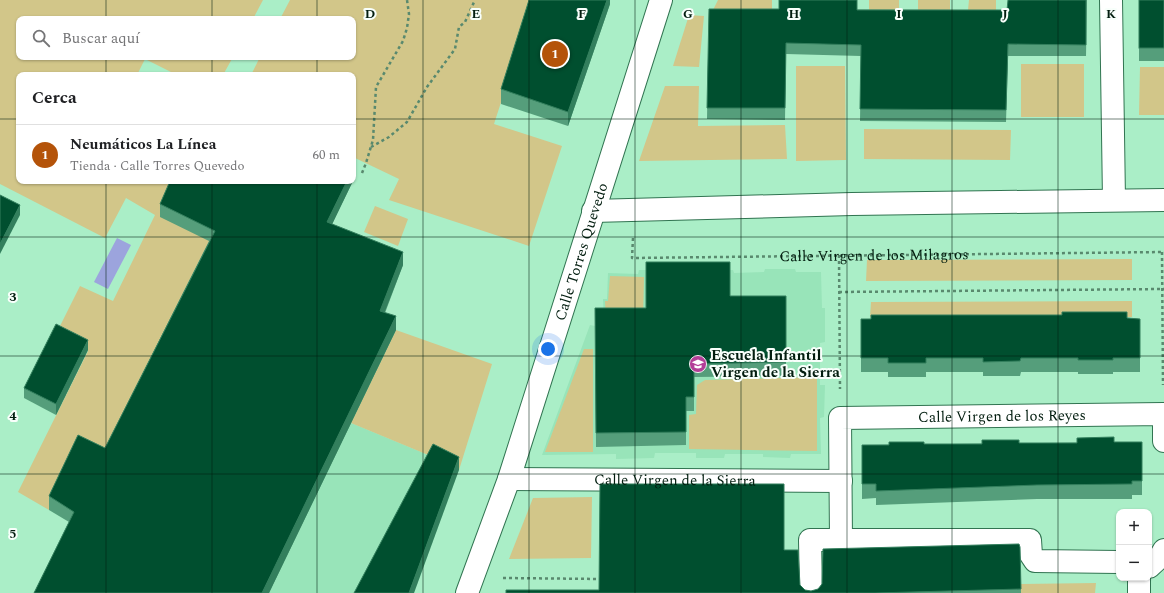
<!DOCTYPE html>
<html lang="es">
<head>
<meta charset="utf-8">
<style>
  :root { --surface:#fff; --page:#f2f2f2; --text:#202124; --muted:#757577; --line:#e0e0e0; --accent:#b45309 }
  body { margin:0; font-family:Spectral,serif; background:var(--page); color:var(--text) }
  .controls { position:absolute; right:12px; bottom:12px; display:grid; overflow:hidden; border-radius:8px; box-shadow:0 1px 3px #0004 }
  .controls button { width:36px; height:36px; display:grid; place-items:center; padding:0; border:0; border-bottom:1px solid var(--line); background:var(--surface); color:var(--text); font:20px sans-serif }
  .you { position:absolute; left:548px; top:349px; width:14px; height:14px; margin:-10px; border:3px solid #fff; border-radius:50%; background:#1a73e8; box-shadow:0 0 0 6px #1a73e833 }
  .badge { display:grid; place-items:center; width:26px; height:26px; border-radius:50%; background:var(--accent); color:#fff; font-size:13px; font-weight:700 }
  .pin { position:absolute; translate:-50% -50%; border:2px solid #fff; box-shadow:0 1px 4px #0006 }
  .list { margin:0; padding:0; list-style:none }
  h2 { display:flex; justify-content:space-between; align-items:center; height:52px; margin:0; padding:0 16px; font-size:17px }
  h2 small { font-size:13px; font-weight:400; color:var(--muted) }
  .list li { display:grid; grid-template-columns:26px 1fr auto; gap:12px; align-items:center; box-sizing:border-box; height:60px; padding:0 16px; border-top:1px solid var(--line) }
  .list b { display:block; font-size:15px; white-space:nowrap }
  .list p { margin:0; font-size:13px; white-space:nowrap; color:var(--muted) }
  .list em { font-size:13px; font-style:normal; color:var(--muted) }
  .icon { flex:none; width:22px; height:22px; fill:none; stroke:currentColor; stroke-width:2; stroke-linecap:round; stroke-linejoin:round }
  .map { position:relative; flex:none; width:1164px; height:593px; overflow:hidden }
  .search { position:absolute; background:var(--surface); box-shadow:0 1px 3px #0004; left:16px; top:16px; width:340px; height:44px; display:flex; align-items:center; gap:10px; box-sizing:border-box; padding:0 14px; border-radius:8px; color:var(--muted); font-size:15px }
  .panel { position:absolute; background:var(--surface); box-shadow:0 1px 3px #0004; left:16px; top:72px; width:340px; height:112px; border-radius:8px }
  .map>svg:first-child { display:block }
</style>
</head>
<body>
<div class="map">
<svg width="1164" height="593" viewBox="0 0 1164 593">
  <rect width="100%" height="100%" fill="#aaeec7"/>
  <g fill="#98e4b9">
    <polygon points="765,269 795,269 796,272 821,272 822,308 825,308 825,342 820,343 820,385 825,385 824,417 820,418 821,454 791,454 790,458 763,457 763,454 725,454 724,458 696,458 696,453 655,453 654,458 616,459 616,454 542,455 590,325 595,326 597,321 604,321 603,299 607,299 608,273 638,274 639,270 733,270 734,273 764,272"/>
    <polygon points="383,326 396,330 351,423 433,457 459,470 414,593 200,593"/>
  </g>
  <g fill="#d2c689">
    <polygon points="0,0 263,0 253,19 19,19 19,57 233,57 223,75 177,75 145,59 137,75 19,75 19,181 266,181 105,461 78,449 49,510 18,492 88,351 56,334 80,286 113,301 155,215 126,198 105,238 0,184"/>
    <polygon points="290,0 534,0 494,124 562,146 529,246 389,200 399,179 353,157 353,75 251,75 260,57 353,57 353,19 280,19"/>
    <polygon points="718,0 772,0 772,11 713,10"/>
    <polygon points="869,0 899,0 899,11 869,10"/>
    <rect x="918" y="0" width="32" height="12"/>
    <polygon points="969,0 996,0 996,11 968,10"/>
    <polygon points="689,15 704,16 699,67 673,66"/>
    <rect x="1021" y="64" width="63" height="53"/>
    <polygon points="796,66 845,66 846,160 796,161"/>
    <polygon points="1140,67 1164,67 1164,115 1139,115"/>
    <polygon points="665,86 699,86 698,126 785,125 787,159 639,161"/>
    <polygon points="864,129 1011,130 1010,160 864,159"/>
    <polygon points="375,206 408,219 398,246 364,232"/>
    <polygon points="1132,259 1132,280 866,281 867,260"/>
    <polygon points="610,276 644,277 643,319 606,319 605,301 608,301"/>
    <polygon points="1132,301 1132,317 870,317 871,302"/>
    <polygon points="396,330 492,364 459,470 433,457 351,423"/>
    <polygon points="584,349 593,349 593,452 545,452"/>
    <polygon points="817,377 817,451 689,449 689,415 696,414 697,385 705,380"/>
    <polygon points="592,497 591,558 509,559 533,498"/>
    <polygon points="1096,583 1095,593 1021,593 1021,584"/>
  </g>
  <polygon fill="#9ca4dd" points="117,238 131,245 108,289 94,282"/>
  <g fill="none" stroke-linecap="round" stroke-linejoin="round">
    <g stroke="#317451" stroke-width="24">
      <g id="street">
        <polyline points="1111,0 1114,200"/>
        <path id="s2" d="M509 479 841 481"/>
        <path id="s3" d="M841 540 840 418 1164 414V441"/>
        <polyline points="1149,567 1160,557 1164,550"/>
        <polyline points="1139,578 1139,593"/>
        <polyline points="811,593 810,540 1030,540 1031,555 1035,561 1119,562"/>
      </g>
    </g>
    <g stroke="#317451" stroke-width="24">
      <g id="secondary">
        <polyline points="593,211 852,204 1164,200"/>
        <path id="s4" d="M467 593 509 479 661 0"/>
      </g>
    </g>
    <g stroke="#59896e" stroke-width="2.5" stroke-dasharray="3 3" stroke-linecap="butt">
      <polyline points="371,147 389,137 407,122 427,87 455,49 459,27 465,22 475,0"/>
      <polyline points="362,173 366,163 373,140 376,87 403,41 407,28 409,14 407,0"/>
      <path id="s1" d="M633 238 632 258 1164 252"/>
      <polyline points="1162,252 1163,385"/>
      <polyline points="839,255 840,389"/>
      <polyline points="839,292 1164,289"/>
      <polyline points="503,578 602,579"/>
    </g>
    <use href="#street" stroke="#fff" stroke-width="22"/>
    <use href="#secondary" stroke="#fff" stroke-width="22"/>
  </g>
  <g fill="#559e7b">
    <polygon points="610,0 610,4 568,126 501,104 501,89"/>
    <polygon points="1087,0 1086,56 1008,56 1006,122 860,121 861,56 786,54 785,120 707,119 709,9 1007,10"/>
    <rect x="1139" y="0" width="25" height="61"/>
    <polygon points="259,181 352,181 352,183 332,224 403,265 385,313 396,330 269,593 34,593 69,522 49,510 49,496 105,448 209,241 160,217 160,204"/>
    <polygon points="730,296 786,296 786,376 694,377 694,411 686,411 686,445 596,447 595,308 646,308"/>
    <polygon points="1127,318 1140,319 1140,372 1113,372 1113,374 1078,374 1078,372 1021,372 1020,376 983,376 983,372 926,372 926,377 888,377 888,372 861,372 861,319"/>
    <polygon points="88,350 56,415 24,398 24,388"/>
    <polygon points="1142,442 1142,495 1132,495 1132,499 1037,499 876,505 876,498 862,499 862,445"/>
    <polygon points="1020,547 1021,593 506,593 599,590 784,550 800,585 805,590 811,591"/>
  </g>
  <g fill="#337f5d">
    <polygon points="607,0 610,0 610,4 568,126 568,112"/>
    <polygon points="347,181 352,181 352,183 327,235 327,222"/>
    <polygon points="20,205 20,215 0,254 0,244"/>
    <polygon points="403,252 403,265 380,324 380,311"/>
    <polygon points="396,316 396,330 269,593 262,593"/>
    <polygon points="88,340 88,350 56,415 56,404"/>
    <polygon points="459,457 459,470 414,593 409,593"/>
  </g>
  <g fill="#004f2f" stroke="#337f5d">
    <polygon points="529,0 607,0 568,112 501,89"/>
    <polygon points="779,0 857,0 857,10 1007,10 1008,0 1086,0 1086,45 1008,44 1006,110 860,109 861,45 786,43 785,108 707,108 709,9 779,9"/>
    <rect x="1139" y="0" width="25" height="48"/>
    <polygon points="170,181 347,181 327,222 403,252 380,311 396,316 262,593 34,593 74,512 49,496 78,435 105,448 215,231 160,204"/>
    <polygon points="0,195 20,205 0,244"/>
    <polygon points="646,262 730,262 730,296 786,296 786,362 694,364 694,397 686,397 686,432 596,433 595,308 646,308"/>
    <polygon points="1062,312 1127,312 1127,318 1140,319 1140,358 1113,358 1113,360 1078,360 1078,358 1021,358 1020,361 983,362 983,358 926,358 926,363 888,363 888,358 861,358 861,319 871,319 871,315 1062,315"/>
    <polygon points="56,324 88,340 56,404 24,388"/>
    <polygon points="1114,437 1114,442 1142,442 1142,481 1132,481 1132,484 1037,485 876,491 876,484 862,484 862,445 889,445 889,442 924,442 924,444 982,444 982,440 1019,440 1019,443 1077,443 1077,438"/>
    <polygon points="433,444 459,457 409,593 354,593"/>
    <polygon points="600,484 784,484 784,550 798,550 800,585 805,590 811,591 818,589 822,584 823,549 1019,544 1020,547 1021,589 875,593 506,593 506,590 599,590"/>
  </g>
  <path fill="none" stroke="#021d0f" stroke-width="1" stroke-opacity="0.55" d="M106 0V19M212 0V19M317 0V19M423 0V593M529 0V593M635 0V593M741 0V593M847 0V593M952 0V593M1058 0V593M106 57V75M212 57V75M317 57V75M0 119H19M353 119H1164M106 181V593M212 181V593M317 181V593M0 237H1164M0 356H1164M0 474H1164"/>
  <defs>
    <g id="school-disc" transform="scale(0.9)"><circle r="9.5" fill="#b33e97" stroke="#f8fffb"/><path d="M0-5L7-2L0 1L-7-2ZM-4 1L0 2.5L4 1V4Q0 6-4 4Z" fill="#fff"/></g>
  </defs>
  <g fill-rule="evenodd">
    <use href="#school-disc" x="698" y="364"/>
  </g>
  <g text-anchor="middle" stroke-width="4" stroke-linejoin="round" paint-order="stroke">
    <g font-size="15" fill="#021d0f" stroke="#f8fffb">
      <text dy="5" stroke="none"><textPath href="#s4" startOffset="360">Calle Torres Quevedo</textPath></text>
      <text dy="5" stroke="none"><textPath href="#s1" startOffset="262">Calle Virgen de los Milagros</textPath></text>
      <text dy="5" stroke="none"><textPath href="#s3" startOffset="284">Calle Virgen de los Reyes</textPath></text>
      <text dy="5" stroke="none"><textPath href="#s2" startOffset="166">Calle Virgen de la Sierra</textPath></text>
    </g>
    <g font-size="15" font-weight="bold" fill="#021d0f" stroke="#f8fffb" text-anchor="start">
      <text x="711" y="360">Escuela Infantil<tspan x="711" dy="17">Virgen de la Sierra</tspan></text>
    </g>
  </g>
  <g font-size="13" text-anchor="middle" font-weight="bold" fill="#021d0f" stroke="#f8fffb" stroke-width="4" stroke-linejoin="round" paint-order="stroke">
    <text x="370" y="18">D</text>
    <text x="476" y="18">E</text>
    <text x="582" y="18">F</text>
    <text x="688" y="18">G</text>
    <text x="794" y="18">H</text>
    <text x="899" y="18">I</text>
    <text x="1005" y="18">J</text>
    <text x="1111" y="18">K</text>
    <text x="13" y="301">3</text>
    <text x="13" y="420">4</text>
    <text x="13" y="538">5</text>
  </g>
</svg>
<div class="controls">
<button>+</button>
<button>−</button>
</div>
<div class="you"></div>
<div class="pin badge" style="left:555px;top:54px">1</div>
<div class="search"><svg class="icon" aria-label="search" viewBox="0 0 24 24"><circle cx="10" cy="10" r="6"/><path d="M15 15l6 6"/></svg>Buscar aquí</div>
<section class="panel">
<h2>Cerca<small></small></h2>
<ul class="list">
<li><span class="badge">1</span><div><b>Neumáticos La Línea</b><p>Tienda · Calle Torres Quevedo</p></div><em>60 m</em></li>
</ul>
</section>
</div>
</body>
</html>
